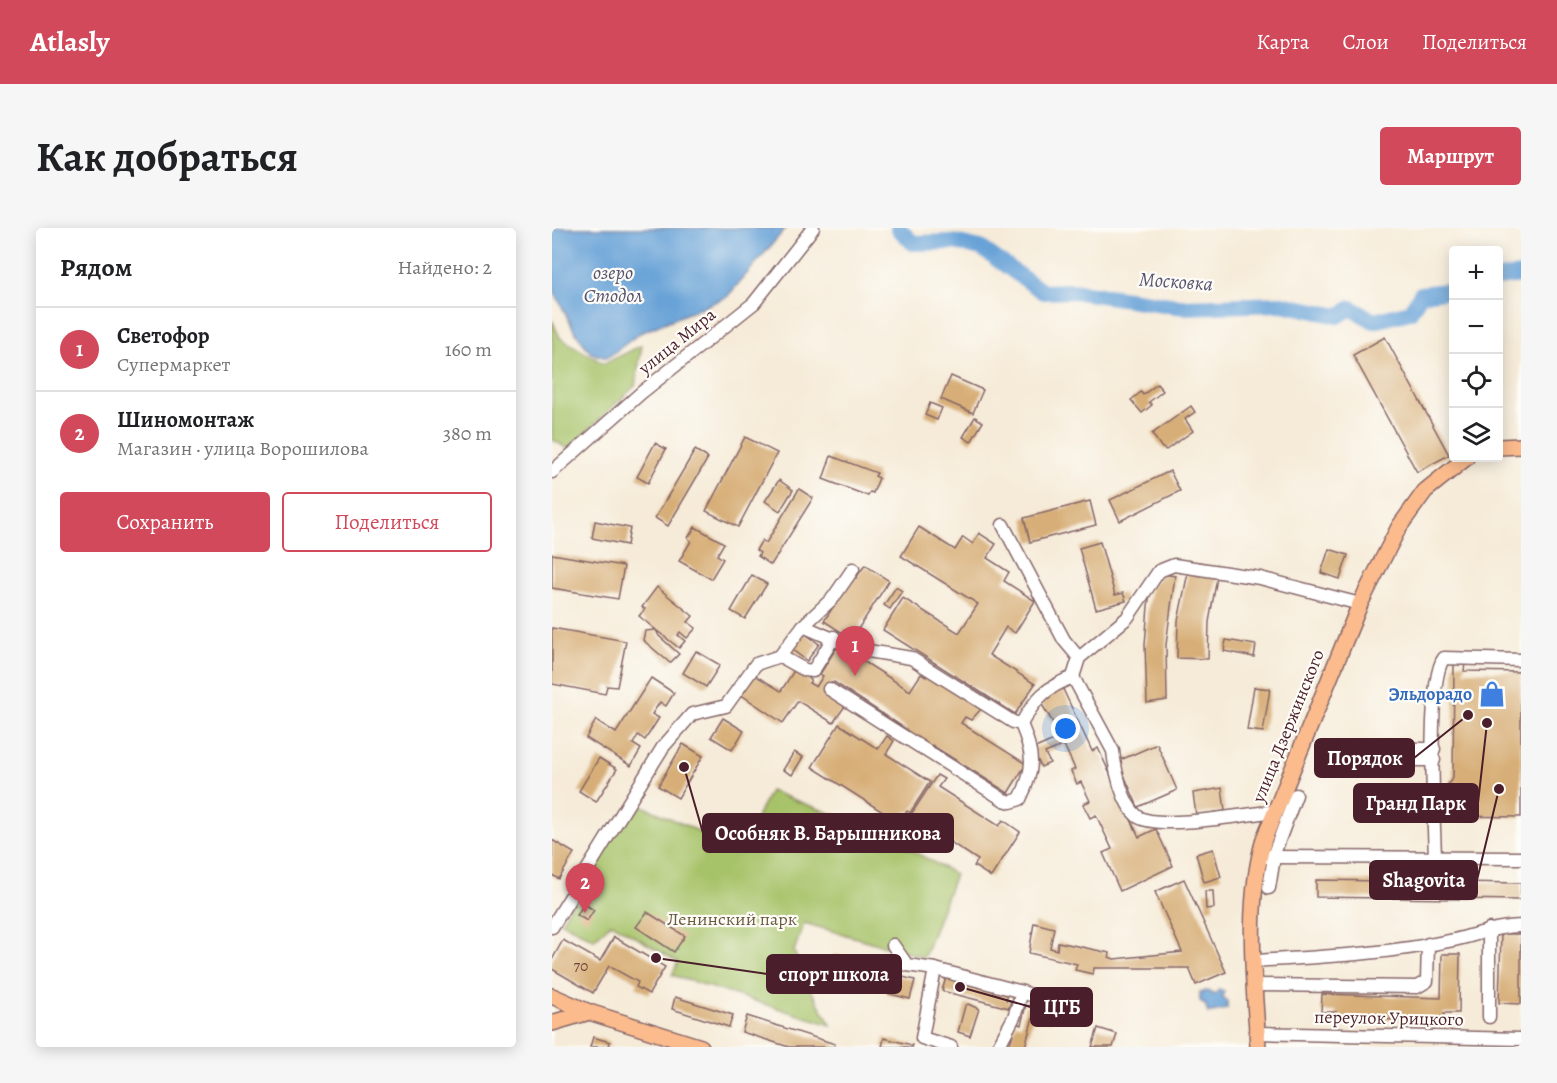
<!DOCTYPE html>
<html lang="ru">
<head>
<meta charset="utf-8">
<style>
  :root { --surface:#fff; --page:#f6f6f6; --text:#202124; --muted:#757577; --line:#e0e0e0; --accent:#d1495b }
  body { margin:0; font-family:Alegreya,serif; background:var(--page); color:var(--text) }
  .controls { position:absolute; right:18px; top:18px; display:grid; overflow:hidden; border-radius:6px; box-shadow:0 3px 15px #0003 }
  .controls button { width:54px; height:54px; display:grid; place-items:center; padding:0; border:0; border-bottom:2px solid var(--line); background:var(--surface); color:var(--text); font:30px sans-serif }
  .you { position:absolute; left:514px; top:501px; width:21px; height:21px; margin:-15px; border:4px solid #fff; border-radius:50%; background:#1a73e8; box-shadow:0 0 0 9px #1a73e833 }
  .badge { display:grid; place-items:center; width:39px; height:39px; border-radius:50%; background:var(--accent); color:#fff; font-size:20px; font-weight:700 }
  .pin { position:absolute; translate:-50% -50px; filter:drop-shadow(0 2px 3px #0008) }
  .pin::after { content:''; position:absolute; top:32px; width:21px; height:18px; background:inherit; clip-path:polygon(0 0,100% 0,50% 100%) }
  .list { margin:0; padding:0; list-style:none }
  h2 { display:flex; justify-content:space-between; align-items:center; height:78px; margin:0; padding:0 24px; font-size:26px }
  h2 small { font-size:20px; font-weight:400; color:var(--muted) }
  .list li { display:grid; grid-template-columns:39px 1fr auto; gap:18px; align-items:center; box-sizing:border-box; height:84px; padding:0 24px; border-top:2px solid var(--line) }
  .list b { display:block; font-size:22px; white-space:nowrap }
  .list p { margin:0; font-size:20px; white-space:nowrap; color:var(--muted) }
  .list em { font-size:20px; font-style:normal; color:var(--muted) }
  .actions { display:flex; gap:12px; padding:18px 24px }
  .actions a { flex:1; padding:14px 0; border:2px solid var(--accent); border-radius:6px; text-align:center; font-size:21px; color:var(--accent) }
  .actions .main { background:var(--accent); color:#fff }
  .icon { flex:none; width:33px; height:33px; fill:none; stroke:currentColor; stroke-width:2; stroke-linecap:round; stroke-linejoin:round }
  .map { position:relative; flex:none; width:969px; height:819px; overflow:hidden; border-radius:6px }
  header { display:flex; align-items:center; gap:36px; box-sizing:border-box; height:84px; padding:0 30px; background:var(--accent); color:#fff }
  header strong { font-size:28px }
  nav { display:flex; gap:33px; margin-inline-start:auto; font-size:21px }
  .intro { display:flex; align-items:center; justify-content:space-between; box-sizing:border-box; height:144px; padding:0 36px }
  h1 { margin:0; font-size:42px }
  .button { padding:15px 27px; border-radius:6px; background:var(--accent); color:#fff; font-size:21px; font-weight:700 }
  main { display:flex; gap:36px; padding:0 36px }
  aside { flex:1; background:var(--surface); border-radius:6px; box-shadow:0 3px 15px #0003 }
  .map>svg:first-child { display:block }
</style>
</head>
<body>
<header>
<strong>Atlasly</strong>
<nav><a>Карта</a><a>Слои</a><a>Поделиться</a></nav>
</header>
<div class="intro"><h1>Как добраться</h1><a class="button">Маршрут</a></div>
<main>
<aside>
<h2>Рядом<small>Найдено: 2</small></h2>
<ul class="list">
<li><span class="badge">1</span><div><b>Светофор</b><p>Супермаркет</p></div><em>160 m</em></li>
<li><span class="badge">2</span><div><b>Шиномонтаж</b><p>Магазин · улица Ворошилова</p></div><em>380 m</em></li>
</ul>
<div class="actions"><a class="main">Сохранить</a><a>Поделиться</a></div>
</aside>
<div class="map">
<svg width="969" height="819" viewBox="0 0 969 819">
  <rect width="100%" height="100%" fill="#fdfcf7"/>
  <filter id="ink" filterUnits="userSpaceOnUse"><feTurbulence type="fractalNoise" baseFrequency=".0167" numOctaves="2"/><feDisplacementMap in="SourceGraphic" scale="12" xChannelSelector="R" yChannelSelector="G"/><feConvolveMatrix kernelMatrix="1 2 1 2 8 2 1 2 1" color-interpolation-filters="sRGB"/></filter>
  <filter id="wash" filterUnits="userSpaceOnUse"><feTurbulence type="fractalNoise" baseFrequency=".008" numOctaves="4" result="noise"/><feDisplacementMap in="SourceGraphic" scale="24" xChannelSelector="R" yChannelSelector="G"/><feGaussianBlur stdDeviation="1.35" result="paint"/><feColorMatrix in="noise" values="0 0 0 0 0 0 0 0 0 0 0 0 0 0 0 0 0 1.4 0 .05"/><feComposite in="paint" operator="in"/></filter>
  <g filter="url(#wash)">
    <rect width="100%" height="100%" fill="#f6ebd8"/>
    <g fill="#a7c369" stroke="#78714a" stroke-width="1.5">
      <polygon points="0,92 8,110 52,136 90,117 83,158 16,221 0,211"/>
      <polygon points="218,563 321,601 403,646 372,729 252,695 242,723 254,754 279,797 120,747 126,734 60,695 42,711 9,694 82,574 188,622"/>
    </g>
    <g fill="#68a2d7" stroke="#596081" stroke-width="1.5">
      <polygon points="0,0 234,0 175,69 88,105 55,130 39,125 23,104 0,59"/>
      <polygon points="667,761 672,764 670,768 675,773 675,781 656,785 653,776 648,773 648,764 655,763 663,767"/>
    </g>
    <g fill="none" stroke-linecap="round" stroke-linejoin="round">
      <g stroke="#68a2d7" stroke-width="16">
        <polyline points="346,0 361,15 402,14 429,20 491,64 520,63 632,79 730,76 786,88 799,80 822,93 858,84 869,66 902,62"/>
        <polyline points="946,50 969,47"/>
      </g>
    </g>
    <g id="blocks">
      <g fill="#d7ae77">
        <polygon points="833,109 897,227 865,244 801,127"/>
        <polygon points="399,148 431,162 421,185 389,171"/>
        <polygon points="605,156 611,163 597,174 600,177 590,185 579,172 589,164 591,167"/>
        <polygon points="378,175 390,180 385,192 373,187"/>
        <polygon points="639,178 643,184 633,191 641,203 614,222 610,220 600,206"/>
        <polygon points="423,189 431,194 419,214 411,209"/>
        <polygon points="193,209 225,225 186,299 154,283"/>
        <polygon points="103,215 114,221 96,255 85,249"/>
        <polygon points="143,222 156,230 116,298 103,290"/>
        <polygon points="279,228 325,245 323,248 327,250 321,265 318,264 316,268 271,251"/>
        <polygon points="618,243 628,263 568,293 558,272"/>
        <polygon points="227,252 241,262 228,283 213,273"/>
        <polygon points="247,261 261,270 219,337 206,328 208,325 204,322 210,312 214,315"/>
        <polygon points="538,273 544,297 478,314 472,290"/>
        <polygon points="43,293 78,300 75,317 40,310"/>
        <polygon points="143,299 172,315 165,327 171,331 159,351 127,333 139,313 136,310"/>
        <polygon points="367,299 403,322 411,309 421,316 427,305 444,316 435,330 457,344 452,353 483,373 463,405 454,399 437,427 483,456 463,486 331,402 351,370 407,405 426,376 349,328"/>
        <polygon points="548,314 563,367 571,365 574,373 544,381 527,320"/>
        <polygon points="777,321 796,327 788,351 769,345"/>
        <polygon points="0,326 72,338 66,371 0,360"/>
        <polygon points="313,337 337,353 306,401 317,409 311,418 272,393 301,348 304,350"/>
        <polygon points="637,339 666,344 657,394 656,431 625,430 626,393"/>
        <polygon points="610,346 623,348 614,417 615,472 595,475 593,417 596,378 599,360"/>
        <polygon points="200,347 215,356 193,391 179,383"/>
        <polygon points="105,359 141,388 136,394 144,400 135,410 128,404 126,407 133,413 127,420 104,402 107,408 127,426 118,435 91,412 93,403 104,402 87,388 93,381 90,379"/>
        <polygon points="344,359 350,363 338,381 332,377"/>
        <polygon points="0,400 74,413 65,459 55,458 53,466 0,456"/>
        <polygon points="251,404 267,416 255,433 238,420"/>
        <polygon points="674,412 704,417 702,429 672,423"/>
        <polygon points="286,417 358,463 369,446 374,449 377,444 430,480 419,492 413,489 409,495 474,536 456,565 380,517 378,521 352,504 354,501 282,454 274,466 293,478 281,495 246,473 231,495 188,466 201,446 229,463 243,441 259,452 257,455 264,459 271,448 268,446"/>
        <polygon points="144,423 168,437 154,459 131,445"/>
        <polygon points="902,435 913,435 912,443 969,444 969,589 901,588 901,570 895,558 901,549"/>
        <polygon points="99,450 122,465 114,478 108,474 100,486 107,490 93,512 86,507 81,516 89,521 79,538 34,510 44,492 64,505"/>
        <polygon points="510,459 540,523 546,520 587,609 604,601 621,638 568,663 551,625 560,621 544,587 538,590 531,576 538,573 529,554 525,556 519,543 523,541 512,517 493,525 498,535 489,539 481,521 504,511 500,502 505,501 489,475 493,473 491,468"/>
        <polygon points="702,459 718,461 711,504 695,502"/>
        <polygon points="171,490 192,503 180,522 159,509"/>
        <polygon points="287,496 326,521 335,508 342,513 334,526 378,554 358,585 355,583 343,602 332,595 337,588 260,539"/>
        <polygon points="131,516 151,528 126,570 106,558"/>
        <polygon points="605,516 625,562 586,579 566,533"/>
        <polygon points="242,524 251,529 240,547 231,542"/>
        <polygon points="47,530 65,541 44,574 27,563"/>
        <polygon points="385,547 392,551 386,559 447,598 451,592 468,604 439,649 422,638 426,632 358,588"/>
        <polygon points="670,560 673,583 644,587 641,565"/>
        <polygon points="0,612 22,625 7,651 0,647"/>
        <polygon points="661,621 669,649 652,654 644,626"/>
        <polygon points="632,651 674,744 644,757 637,740 542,740 541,746 523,742 525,736 477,725 482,695 502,700 498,720 505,722 506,714 558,725 557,729 562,731 630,724 603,664"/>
        <polygon points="764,652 969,655 969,672 764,669"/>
        <polygon points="653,663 661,663 662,680 654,681"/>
        <polygon points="32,676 42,682 35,693 25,687"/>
        <polygon points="95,684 133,708 122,724 84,699"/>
        <polygon points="949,706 969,706 969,776 947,775"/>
        <polygon points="62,709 113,739 97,766 84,759 86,754 57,738 41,765 0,741 0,732 11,712 48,733"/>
        <polygon points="282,726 341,741 339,746 363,752 358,771 334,765 335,760 277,745"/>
        <polygon points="890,726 908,726 907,785 892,785 892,793 784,790 784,784 769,784 770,766 889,770"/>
        <polygon points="395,746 457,763 454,772 459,773 457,780 390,763"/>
        <polygon points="123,769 181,787 177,799 120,781"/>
        <polygon points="479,772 503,779 499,794 481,789 473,819 457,819 464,795 469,797 474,777 478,779"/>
        <polygon points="416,776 427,781 418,808 406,804 413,778"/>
        <polygon points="195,788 283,816 282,819 237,819 190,804"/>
        <polygon points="546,800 565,806 561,819 540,819"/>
        <polygon points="41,809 58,814 57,819 38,819"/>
        <polygon points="332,810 360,817 360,819 330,819"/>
      </g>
    </g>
  </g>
  <g filter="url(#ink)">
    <use href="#blocks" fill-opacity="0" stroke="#866668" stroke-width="1.5"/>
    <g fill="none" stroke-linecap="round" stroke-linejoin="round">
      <g stroke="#866668" stroke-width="15">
        <g id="minor">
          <polyline points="0,244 89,165 202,75 261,0"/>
          <polyline points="451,297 512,412 527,430"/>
          <path d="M251 398 304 421 359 430 461 494 469 496C484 470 493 460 521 449L527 430 575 390 607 343 622 337 708 350 808 376"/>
          <polyline points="228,428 253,442 261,443 282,409"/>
          <path d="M521 449 561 523C563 542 570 575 585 588 604 603 696 586 723 583"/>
          <path d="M277 461 452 572 459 574 468 571C483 541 482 526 469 496"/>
          <polyline points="882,521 847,521 848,532 882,532"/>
          <polyline points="707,629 969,630"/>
          <path d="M883 629C882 594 874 452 892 430L969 432"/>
          <polyline points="717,660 723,623 744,567"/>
          <polyline points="0,699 111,519 140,486 174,478 204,436 228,428 251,398 281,370 301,341"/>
          <polyline points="341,717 355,737 383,741"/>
          <path d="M702 733C768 729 837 726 902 712 925 707 945 698 969 698"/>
          <polyline points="703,757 865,759 875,753 876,716"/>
          <polyline points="937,789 937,701"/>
          <polyline points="705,805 969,811"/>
          <polyline points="399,819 370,810 383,741 470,764"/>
          <polyline points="446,819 462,789 470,764 512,778"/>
        </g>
      </g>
      <g stroke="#866668" stroke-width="18">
        <g id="major">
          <polyline points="946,219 969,218"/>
          <polyline points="0,768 37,784 149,819"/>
          <polyline points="0,795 37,784"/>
          <path d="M706 819C702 751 693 677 712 611L808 376 847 299 873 263 914 230"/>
        </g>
      </g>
      <use href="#minor" stroke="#fff" stroke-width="12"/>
      <use href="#major" stroke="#fbbb8d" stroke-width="15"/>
    </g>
  </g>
  <defs>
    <g id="shop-bare" transform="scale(2.07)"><path d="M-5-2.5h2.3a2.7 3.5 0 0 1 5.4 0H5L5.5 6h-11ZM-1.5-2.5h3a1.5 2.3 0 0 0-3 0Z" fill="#3f7fe0" stroke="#fdfcf7" stroke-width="2.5" paint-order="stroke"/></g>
  </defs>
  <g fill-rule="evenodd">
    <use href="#shop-bare" x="940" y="466"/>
  </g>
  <g text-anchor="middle" stroke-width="4.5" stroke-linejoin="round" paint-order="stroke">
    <g font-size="15" fill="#6d433e">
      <text x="29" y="743">70</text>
    </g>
    <g font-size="18" fill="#4a1f2b" stroke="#fdfcf7">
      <text transform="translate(125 113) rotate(-39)" y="6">улица Мира</text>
      <text transform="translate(736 498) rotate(-68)" y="6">улица Дзержинского</text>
      <text transform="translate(837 790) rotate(1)" y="6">переулок Урицкого</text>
    </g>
    <g font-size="18" font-weight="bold" fill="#366cbe" stroke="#fdfcf7" text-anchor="end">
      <text x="920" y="472">Эльдорадо</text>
    </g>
    <g font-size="18" fill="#6b5841" stroke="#fdfcf7">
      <text x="180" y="697">Ленинский парк</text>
    </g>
    <g font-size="20" font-style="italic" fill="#565370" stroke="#fdfcf7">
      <text x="61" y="51">озеро<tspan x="61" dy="23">Стодол</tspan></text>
      <text transform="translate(624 53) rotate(4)" y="7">Московка</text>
    </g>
  </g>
  <path fill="none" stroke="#4a1f2b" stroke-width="2" d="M916 487L862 530M935 495L926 575M132 539L151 605M947 561L925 652M104 730L215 746M408 759L479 779"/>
  <g fill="#4a1f2b" stroke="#fdfcf7" stroke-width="2">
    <circle cx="916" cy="487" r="6"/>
    <circle cx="935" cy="495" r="6"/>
    <circle cx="132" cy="539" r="6"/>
    <circle cx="947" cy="561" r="6"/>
    <circle cx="104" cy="730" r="6"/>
    <circle cx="408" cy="759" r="6"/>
  </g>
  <g fill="#4a1f2b" stroke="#4a1f2b" stroke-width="2">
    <rect x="763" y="511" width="99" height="38" rx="6"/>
    <rect x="802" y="556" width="124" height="38" rx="6"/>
    <rect x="151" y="586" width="250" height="38" rx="6"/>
    <rect x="818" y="633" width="107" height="38" rx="6"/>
    <rect x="215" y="727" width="134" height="38" rx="6"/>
    <rect x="479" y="760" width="61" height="38" rx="6"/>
  </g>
  <g font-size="20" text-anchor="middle" font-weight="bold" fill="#fff">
    <text x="813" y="537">Порядок</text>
    <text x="864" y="582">Гранд Парк</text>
    <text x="276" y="612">Особняк В. Барышникова</text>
    <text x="872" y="659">Shagovita</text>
    <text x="282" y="753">спорт школа</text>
    <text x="510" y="786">ЦГБ</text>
  </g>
</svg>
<div class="controls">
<button>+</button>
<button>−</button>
<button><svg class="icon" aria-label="locate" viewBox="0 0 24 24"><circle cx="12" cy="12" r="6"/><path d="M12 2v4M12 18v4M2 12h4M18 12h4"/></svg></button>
<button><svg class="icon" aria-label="layers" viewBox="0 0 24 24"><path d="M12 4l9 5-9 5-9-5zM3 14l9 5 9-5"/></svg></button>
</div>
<div class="you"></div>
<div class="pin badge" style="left:303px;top:448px">1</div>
<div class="pin badge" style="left:33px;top:685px">2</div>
</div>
</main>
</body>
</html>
